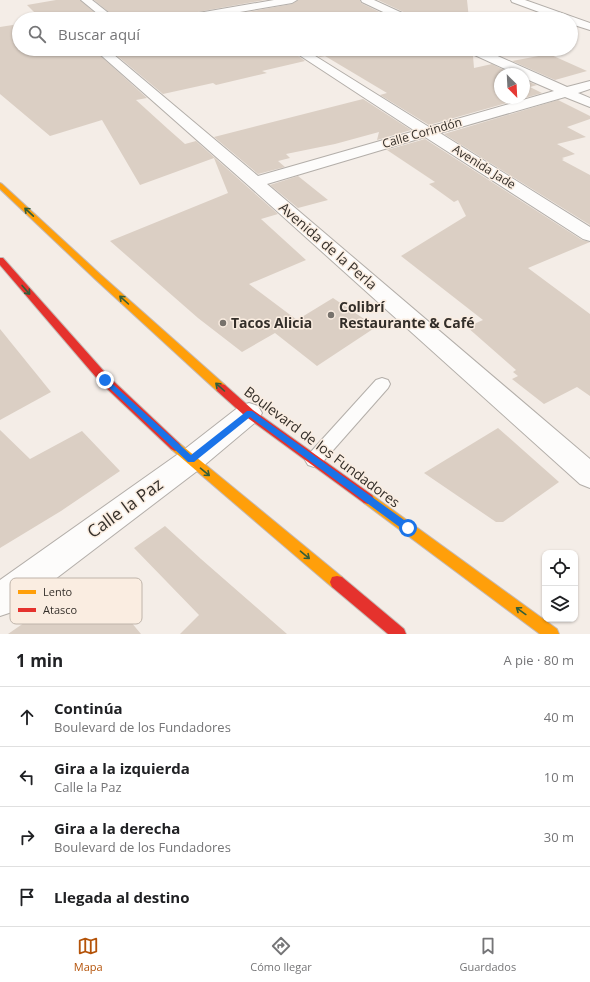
<!DOCTYPE html>
<html lang="es">
<head>
<meta charset="utf-8">
<style>
  :root { --surface:#fff; --page:#f2f2f2; --text:#202124; --muted:#757577; --line:#e0e0e0; --accent:#b45309 }
  body { margin:0; font-family:"Open Sans",sans-serif; background:var(--page); color:var(--text) }
  .controls { position:absolute; right:12px; bottom:12px; display:grid; overflow:hidden; border-radius:8px; box-shadow:0 1px 3px #0004 }
  .controls button { width:36px; height:36px; display:grid; place-items:center; padding:0; border:0; border-bottom:1px solid var(--line); background:var(--surface); color:var(--text); font:20px sans-serif }
  .compass { position:absolute; left:494px; top:68px; width:36px; height:36px; border-radius:50%; background:var(--surface); box-shadow:0 1px 3px #0004; rotate:156deg }
  .stop { position:absolute; width:12px; height:12px; margin:-9px; border:3px solid #1a73e8; border-radius:50%; background:#fff }
  .stop.end { background:#1a73e8; border-color:#fff; box-shadow:0 1px 4px #0008 }
  .list { margin:0; padding:0; list-style:none }
  h2 { display:flex; justify-content:space-between; align-items:center; height:52px; margin:0; padding:0 16px; font-size:17px }
  h2 small { font-size:13px; font-weight:400; color:var(--muted) }
  .list li { display:grid; grid-template-columns:26px 1fr auto; gap:12px; align-items:center; box-sizing:border-box; height:60px; padding:0 16px; border-top:1px solid var(--line) }
  .list b { display:block; font-size:15px; white-space:nowrap }
  .list p { margin:0; font-size:13px; white-space:nowrap; color:var(--muted) }
  .list em { font-size:13px; font-style:normal; color:var(--muted) }
  .icon { flex:none; width:22px; height:22px; fill:none; stroke:currentColor; stroke-width:2; stroke-linecap:round; stroke-linejoin:round }
  .map { position:relative; flex:none; width:590px; height:634px; overflow:hidden }
  .search { position:absolute; background:var(--surface); box-shadow:0 1px 3px #0004; left:12px; right:12px; top:12px; height:44px; display:flex; align-items:center; gap:10px; box-sizing:border-box; padding:0 14px; border-radius:22px; color:var(--muted); font-size:15px }
  .sheet { height:292px; background:var(--surface) }
  nav { display:flex; justify-content:space-around; align-items:center; box-sizing:border-box; height:56px; border-top:1px solid var(--line); background:var(--surface); font-size:11px; color:var(--muted) }
  nav a { display:grid; justify-items:center; gap:2px }
  nav .on { color:var(--accent) }
  .map>svg:first-child { display:block }
</style>
</head>
<body>
<div class="map">
<svg width="590" height="634" viewBox="0 0 590 634">
  <rect width="100%" height="100%" fill="#f4ede7"/>
  <g fill="#dbcfc4">
    <polygon points="56,0 80,0 102,19 41,19 27,5"/>
    <polygon points="94,0 265,0 181,15 175,19 117,19"/>
    <polygon points="298,0 360,0 361,3 394,19 208,19 292,4"/>
    <polygon points="378,0 467,0 469,19 413,19 412,16"/>
    <polygon points="19,24 19,49 93,49 147,98 136,100 168,129 185,144 196,141 278,214 261,219 306,260 249,284 297,320 333,298 376,327 317,366 275,333 242,352 198,318 110,241 228,193 214,158 140,185 102,120 50,136 0,94 0,27"/>
    <polygon points="109,49 289,49 305,61 262,71 267,73 216,85 213,83 163,94"/>
    <polygon points="307,49 465,49 467,53 473,56 474,68 492,64 512,74 500,74 500,98 524,98 524,80 537,85 530,87 542,93 429,125 380,95 387,93 325,56 320,57"/>
    <polygon points="549,54 587,71 555,80 512,61"/>
    <polygon points="363,99 411,130 377,140 379,132 335,144 286,154 290,158 278,161 285,167 258,174 214,137"/>
    <polygon points="558,100 590,116 590,119 567,127 586,137 557,144 575,154 562,158 564,159 562,160 590,175 590,225 444,134"/>
    <polygon points="425,139 582,240 590,242 528,268 590,314 590,396 577,387 544,404 512,379 518,376 513,372 516,370 467,327 483,320 401,256 466,216 458,200 454,202 429,184 435,182 387,150"/>
    <polygon points="298,176 328,200 298,208 270,185"/>
    <polygon points="0,329 51,392 0,420"/>
    <polygon points="498,428 559,482 503,522 496,522 424,473"/>
    <polygon points="0,430 30,459 82,431 120,471 61,511 0,548"/>
    <polygon points="165,526 201,559 287,634 180,634 199,615 134,548"/>
    <polygon points="86,580 103,603 110,597 141,634 8,634"/>
  </g>
  <g fill="none" stroke-linecap="round" stroke-linejoin="round">
    <g stroke="#b3aea9" stroke-width="2">
      <polygon id="lane" points="382,378 388,380 390,384 388,388 320,465 314,467 308,465 305,460 308,455 376,380"/>
    </g>
    <g stroke="#b3aea9" stroke-width="2">
      <g id="street">
        <polygon points="81,0 92,0 116,19 104,19"/>
        <polygon points="274,0 297,0 292,3 199,19 176,19 181,16"/>
        <polygon points="361,0 374,0 411,17 412,19 398,19 362,2"/>
        <polygon points="511,0 525,0 590,23 590,30 571,24 571,19 558,19 512,2"/>
        <polygon points="94,49 107,49 258,176 415,131 290,49 304,49 429,127 554,91 524,78 524,74 516,74 468,52 466,49 482,49 567,87 590,81 590,89 578,93 590,98 590,107 565,97 440,133 590,227 590,241 583,239 425,137 267,184 590,459 590,488 580,484 249,186"/>
        <polygon points="249,403 258,406 262,413 258,420 201,468 12,612 0,616 0,580 181,452 240,406"/>
      </g>
    </g>
    <g stroke="#c5bab5" stroke-width="2">
      <g id="slow">
        <polygon points="0,183 2,184 101,275 225,385 226,388 225,391 217,391 95,279 0,189"/>
        <polygon points="175,441 179,443 342,577 344,582 342,587 337,588 332,587 171,449 169,446 171,443"/>
        <polygon points="368,494 372,495 557,629 559,634 540,634 364,503 362,499 364,495"/>
      </g>
    </g>
    <g stroke="#c5bab5" stroke-width="2">
      <g id="jam">
        <polygon points="0,258 3,258 109,377 179,443 181,446 179,449 175,451 171,449 101,383 0,265"/>
        <polygon points="221,384 225,385 253,410 372,495 374,499 372,503 368,504 364,503 245,416 217,391 216,388 217,385"/>
        <polygon points="337,576 342,577 404,629 406,634 388,634 332,587 330,582 332,577"/>
      </g>
    </g>
    <use href="#lane" fill="#fdfcfb" fill-rule="evenodd"/>
    <use href="#street" fill="#fdfcfb" fill-rule="evenodd"/>
    <use href="#slow" fill="#ff9f0a" fill-rule="evenodd"/>
    <use href="#jam" fill="#e5322d" fill-rule="evenodd"/>
  </g>
  <defs><path id="oneway-shaft" d="M-6 0H5M1.5-3L5.5 0L1.5 3" fill="none" stroke-width="1.6" stroke-linecap="round" stroke-linejoin="round"/></defs>
  <g stroke="#335e39">
    <use href="#oneway-shaft" transform="translate(29 212) rotate(-137)"/>
    <use href="#oneway-shaft" transform="translate(26 290) rotate(49)"/>
    <use href="#oneway-shaft" transform="translate(124 300) rotate(-138)"/>
    <use href="#oneway-shaft" transform="translate(220 387) rotate(-138)"/>
    <use href="#oneway-shaft" transform="translate(205 472) rotate(40)"/>
    <use href="#oneway-shaft" transform="translate(305 555) rotate(40)"/>
    <use href="#oneway-shaft" transform="translate(521 611) rotate(-144)"/>
  </g>
  <polygon fill="#1a73e8" points="105,377 191,455 247,411 252,411 411,525 412,528 411,531 405,531 250,417 194,462 188,462 103,382 102,380"/>
  <g fill="#77726c" stroke="#faede1" stroke-width="1.5">
    <circle cx="331" cy="315" r="4"/>
    <circle cx="223" cy="323" r="4"/>
  </g>
  <g text-anchor="middle" stroke-width="3" stroke-linejoin="round" paint-order="stroke">
    <g font-size="12" fill="#342f2a" stroke="#faede1">
      <text transform="translate(422 133) rotate(-16)" y="4">Calle Corindón</text>
      <text transform="translate(484 167) rotate(32)" y="4">Avenida Jade</text>
    </g>
    <g font-size="14" fill="#342f2a" stroke="#faede1">
      <text transform="translate(328 246) rotate(41)" y="5">Avenida de la Perla</text>
      <text transform="translate(322 447) rotate(37)" y="5">Boulevard de los Fundadores</text>
    </g>
    <g font-size="14" font-weight="bold" fill="#342f2a" stroke="#faede1" text-anchor="start">
      <text x="339" y="312">Colibrí<tspan x="339" dy="16">Restaurante &amp; Café</tspan></text>
      <text x="231" y="328">Tacos Alicia</text>
    </g>
    <g font-size="17" fill="#342f2a" stroke="#faede1">
      <text transform="translate(125 508) rotate(-36)" y="6">Calle la Paz</text>
    </g>
  </g>
  <rect x="10" y="578" width="132" height="46" rx="6" fill="#faede1" stroke="#bfb4aa" stroke-width="1"/>
  <rect x="18" y="590" width="18" height="4" fill="#ff9f0a"/>
  <rect x="18" y="608" width="18" height="4" fill="#e5322d"/>
  <g font-size="11" fill="#342f2a">
    <text x="43" y="596">Lento</text>
    <text x="43" y="614">Atasco</text>
  </g>
</svg>
<div class="controls">
<button><svg class="icon" aria-label="locate" viewBox="0 0 24 24"><circle cx="12" cy="12" r="6"/><path d="M12 2v4M12 18v4M2 12h4M18 12h4"/></svg></button>
<button><svg class="icon" aria-label="layers" viewBox="0 0 24 24"><path d="M12 4l9 5-9 5-9-5zM3 14l9 5 9-5"/></svg></button>
</div>
<svg class="compass" viewBox="-18 -18 36 36"><path d="M0-13l5 13h-10z" fill="#e53935"/><path d="M0 13l5-13h-10z" fill="#757577"/></svg>
<div class="stop" style="left:408px;top:528px"></div>
<div class="stop end" style="left:105px;top:380px"></div>
<div class="search"><svg class="icon" aria-label="search" viewBox="0 0 24 24"><circle cx="10" cy="10" r="6"/><path d="M15 15l6 6"/></svg>Buscar aquí</div>
</div>
<section class="sheet">
<h2>1 min<small>A pie · 80 m</small></h2>
<ul class="list">
<li><svg class="icon" aria-label="ahead" viewBox="0 0 24 24"><path d="M12 20V5M6 11l6-6 6 6"/></svg><div><b>Continúa</b><p>Boulevard de los Fundadores</p></div><em>40 m</em></li>
<li><svg class="icon" aria-label="left" viewBox="0 0 24 24"><path d="M17 20v-9H6M10 6l-5 5 5 5"/></svg><div><b>Gira a la izquierda</b><p>Calle la Paz</p></div><em>10 m</em></li>
<li><svg class="icon" aria-label="right" viewBox="0 0 24 24"><path d="M7 20v-9h11M14 6l5 5-5 5"/></svg><div><b>Gira a la derecha</b><p>Boulevard de los Fundadores</p></div><em>30 m</em></li>
<li><svg class="icon" aria-label="arrive" viewBox="0 0 24 24"><path d="M6 21V4h12l-3 4 3 4H6"/></svg><div><b>Llegada al destino</b></div></li>
</ul>
</section>
<nav>
<a class="on"><svg class="icon" aria-label="map" viewBox="0 0 24 24"><path d="M3 6l6-2 6 2 6-2v14l-6 2-6-2-6 2zM9 4v14M15 6v14"/></svg>Mapa</a>
<a><svg class="icon" aria-label="directions" viewBox="0 0 24 24"><path d="M12 3l9 9-9 9-9-9zM9 14v-3h6M13 9l2 2-2 2"/></svg>Cómo llegar</a>
<a><svg class="icon" aria-label="saved" viewBox="0 0 24 24"><path d="M7 4h10v16l-5-4-5 4z"/></svg>Guardados</a>
</nav>
</body>
</html>
